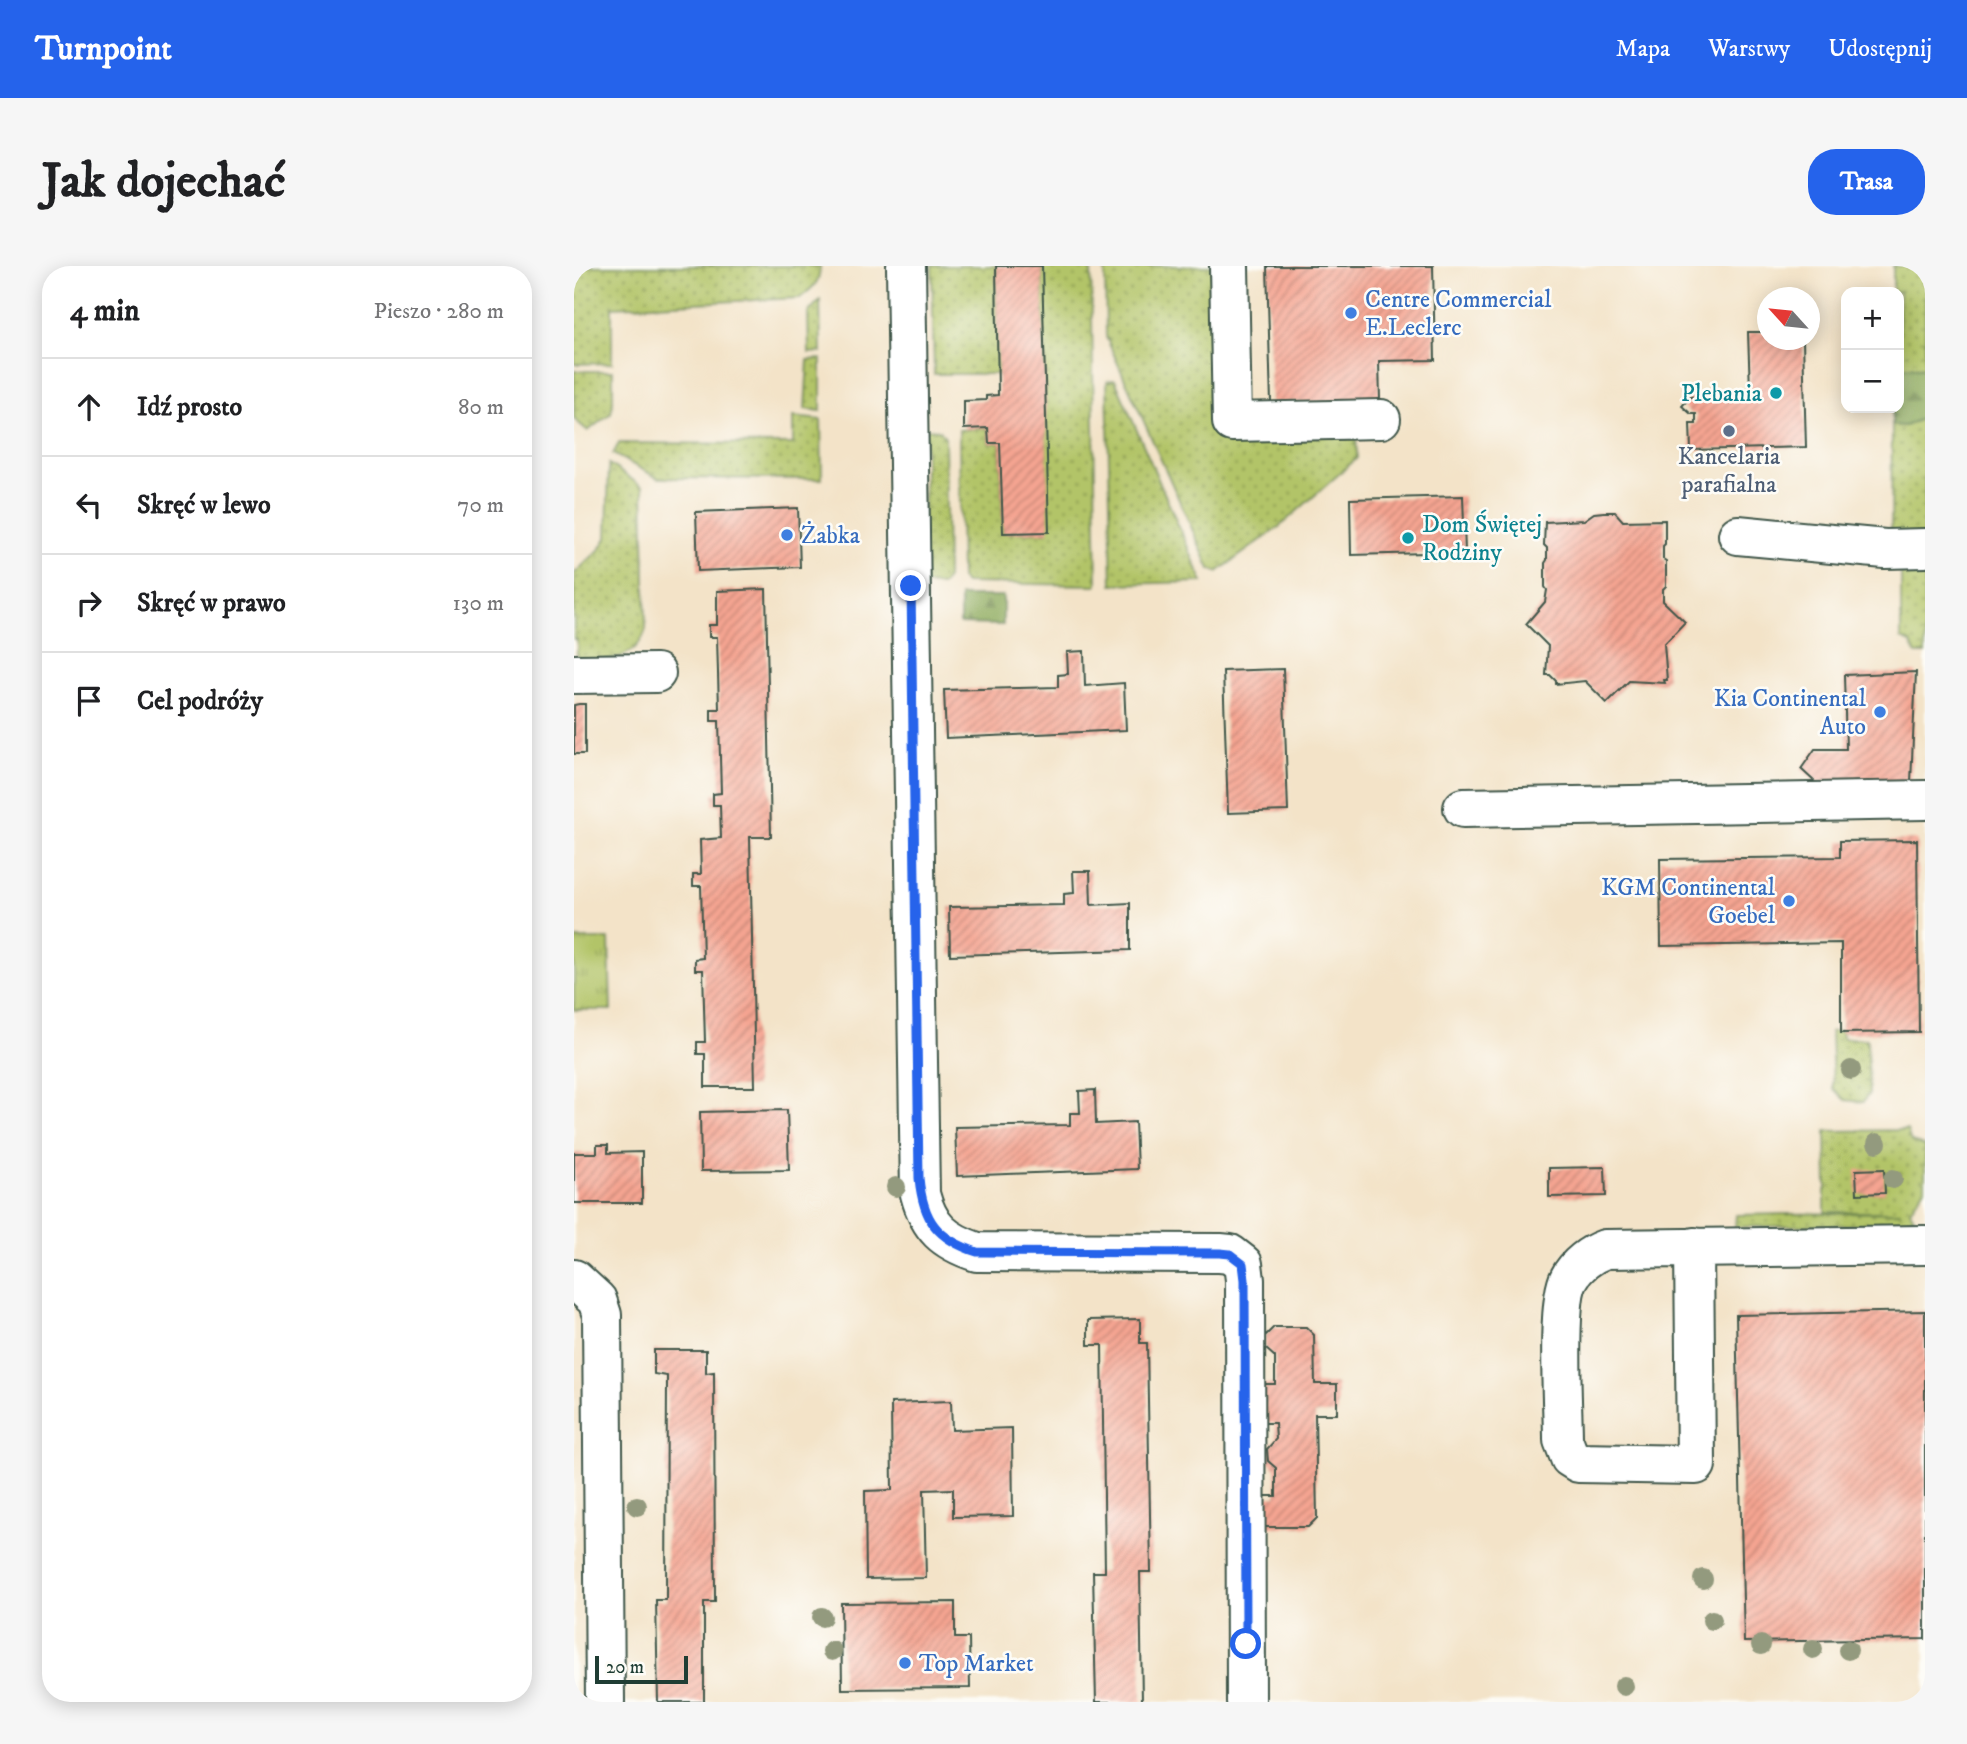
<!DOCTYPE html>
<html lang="pl">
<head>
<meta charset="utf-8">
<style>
  :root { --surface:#fff; --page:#f6f6f6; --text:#202124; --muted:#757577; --line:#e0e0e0; --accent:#2563eb }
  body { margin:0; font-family:"IM FELL DW Pica",serif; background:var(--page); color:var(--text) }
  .controls { position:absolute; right:21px; top:21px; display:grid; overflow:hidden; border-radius:14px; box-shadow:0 4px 18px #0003 }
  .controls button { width:63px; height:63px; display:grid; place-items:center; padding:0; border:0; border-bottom:2px solid var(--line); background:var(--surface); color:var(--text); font:35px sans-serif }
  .compass { position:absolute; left:1183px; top:21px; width:63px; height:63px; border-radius:50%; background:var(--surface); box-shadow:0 4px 18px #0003; rotate:297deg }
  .scale { position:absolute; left:21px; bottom:18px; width:93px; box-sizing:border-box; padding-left:7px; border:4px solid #1f3d34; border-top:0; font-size:19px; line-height:24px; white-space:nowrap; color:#1f3d34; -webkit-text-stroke:5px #fdfcf7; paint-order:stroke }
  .stop { position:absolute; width:21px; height:21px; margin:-16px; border:5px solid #2563eb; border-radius:50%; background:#fff }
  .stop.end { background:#2563eb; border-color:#fff; box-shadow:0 2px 7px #0008 }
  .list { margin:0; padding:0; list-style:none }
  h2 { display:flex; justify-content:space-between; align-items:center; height:91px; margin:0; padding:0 28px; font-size:30px }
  h2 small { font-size:23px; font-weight:400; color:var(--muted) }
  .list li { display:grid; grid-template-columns:46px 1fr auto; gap:21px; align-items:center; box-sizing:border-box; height:98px; padding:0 28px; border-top:2px solid var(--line) }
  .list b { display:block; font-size:26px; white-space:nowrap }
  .list em { font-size:23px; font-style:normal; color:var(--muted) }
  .icon { flex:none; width:38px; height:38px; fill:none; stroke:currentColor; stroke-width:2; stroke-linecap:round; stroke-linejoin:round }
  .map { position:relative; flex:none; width:1351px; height:1436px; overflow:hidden; border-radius:28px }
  header { display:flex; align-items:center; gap:42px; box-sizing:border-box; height:98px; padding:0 35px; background:var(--accent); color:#fff }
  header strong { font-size:33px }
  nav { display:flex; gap:38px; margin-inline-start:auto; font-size:24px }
  .intro { display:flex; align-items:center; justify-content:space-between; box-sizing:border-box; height:168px; padding:0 42px }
  h1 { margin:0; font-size:49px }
  .button { padding:18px 32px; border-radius:28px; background:var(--accent); color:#fff; font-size:24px; font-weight:700 }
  main { display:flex; gap:42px; padding:0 42px }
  aside { flex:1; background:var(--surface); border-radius:28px; box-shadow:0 4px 18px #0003 }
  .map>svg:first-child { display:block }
</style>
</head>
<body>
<header>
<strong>Turnpoint</strong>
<nav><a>Mapa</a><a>Warstwy</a><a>Udostępnij</a></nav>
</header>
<div class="intro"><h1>Jak dojechać</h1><a class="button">Trasa</a></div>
<main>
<aside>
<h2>4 min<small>Pieszo · 280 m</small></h2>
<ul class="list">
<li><svg class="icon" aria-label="ahead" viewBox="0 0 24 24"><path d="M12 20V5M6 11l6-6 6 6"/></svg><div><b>Idź prosto</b></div><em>80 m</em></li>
<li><svg class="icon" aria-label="left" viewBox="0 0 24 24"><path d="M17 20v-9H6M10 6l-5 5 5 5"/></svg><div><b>Skręć w lewo</b></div><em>70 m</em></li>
<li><svg class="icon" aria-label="right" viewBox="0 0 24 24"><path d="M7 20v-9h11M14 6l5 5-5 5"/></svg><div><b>Skręć w prawo</b></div><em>130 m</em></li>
<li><svg class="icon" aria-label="arrive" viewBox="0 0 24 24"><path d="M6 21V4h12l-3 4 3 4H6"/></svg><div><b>Cel podróży</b></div></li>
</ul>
</aside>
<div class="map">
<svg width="1351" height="1436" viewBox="0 0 1351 1436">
  <defs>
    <pattern id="grass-dots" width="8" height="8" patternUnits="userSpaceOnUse" patternTransform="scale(1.75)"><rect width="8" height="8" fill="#b2c468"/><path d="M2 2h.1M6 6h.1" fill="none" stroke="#90a056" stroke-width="1.8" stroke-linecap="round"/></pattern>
    <pattern id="forest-firs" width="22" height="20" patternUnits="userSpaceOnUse" patternTransform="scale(1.75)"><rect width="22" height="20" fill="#8daa5c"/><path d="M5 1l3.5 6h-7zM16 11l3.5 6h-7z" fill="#738c4d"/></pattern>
    <pattern id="park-tufts" width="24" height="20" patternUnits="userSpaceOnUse" patternTransform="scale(1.75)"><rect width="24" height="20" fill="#b2c468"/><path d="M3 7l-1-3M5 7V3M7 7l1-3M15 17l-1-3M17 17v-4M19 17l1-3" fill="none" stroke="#90a056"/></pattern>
    <pattern id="building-hatch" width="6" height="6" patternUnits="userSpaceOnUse" patternTransform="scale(1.75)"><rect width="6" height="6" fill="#f5a491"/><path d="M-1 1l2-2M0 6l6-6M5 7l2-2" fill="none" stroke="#c68777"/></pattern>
  </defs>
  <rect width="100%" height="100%" fill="#fdfcf7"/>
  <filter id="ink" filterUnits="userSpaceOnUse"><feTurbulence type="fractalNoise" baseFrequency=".0143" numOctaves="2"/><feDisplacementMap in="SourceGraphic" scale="14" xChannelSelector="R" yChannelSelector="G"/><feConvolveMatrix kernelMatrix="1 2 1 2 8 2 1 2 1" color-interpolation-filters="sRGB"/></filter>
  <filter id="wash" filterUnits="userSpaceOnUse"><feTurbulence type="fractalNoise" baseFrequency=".00686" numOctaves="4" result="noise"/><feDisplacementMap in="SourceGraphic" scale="28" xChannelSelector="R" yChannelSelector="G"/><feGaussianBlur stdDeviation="1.57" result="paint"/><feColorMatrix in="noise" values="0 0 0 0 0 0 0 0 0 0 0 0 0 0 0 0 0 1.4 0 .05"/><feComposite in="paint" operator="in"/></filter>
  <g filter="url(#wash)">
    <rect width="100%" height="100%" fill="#f3e3c8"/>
    <g fill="url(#grass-dots)" stroke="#68804e" stroke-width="2">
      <path d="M0 0H246C246 18 239 21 226 32L38 41V97L0 98Z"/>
      <polygon points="358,0 422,0 424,108 360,108"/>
      <polygon points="468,0 517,0 523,319 391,317 387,312 385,164 414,162 415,177 426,177 429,267 474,266"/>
      <polygon points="531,0 638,0 643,168 782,164 783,192 705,261 643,306 636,303 532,71"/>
      <polygon points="1319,0 1351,0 1351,102 1325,101 1325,26 1319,26"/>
      <polygon points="246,34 247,86 235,87 234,47"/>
      <polygon points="247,93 247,145 231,143 234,94"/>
      <polygon points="0,105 39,105 39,137 37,147 14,165 0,153"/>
      <polygon points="541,114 629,316 538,318 533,115"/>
      <polygon points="219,151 247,154 248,213 84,212 39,188 45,177 219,178"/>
      <polygon points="1351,151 1351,272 1317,270 1318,159 1331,160"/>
      <polygon points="352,163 365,164 371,171 373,312 368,319 348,318"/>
      <path d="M35 198 69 221 72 363C62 396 32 394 3 397V373H0V308L26 283 33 272Z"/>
      <polygon points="1327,293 1351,293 1351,388 1342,388 1337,377 1327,373"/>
      <polygon points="1257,765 1267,765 1268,772 1293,773 1295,827 1289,836 1271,834 1259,822"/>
      <polygon points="1333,864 1337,876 1351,880 1351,922 1336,944 1340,951 1318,958 1161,961 1162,949 1327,946 1251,946 1251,924 1253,923 1252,865"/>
    </g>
    <g fill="url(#forest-firs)" stroke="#567448" stroke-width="2">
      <polygon points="1325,101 1351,102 1351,151 1331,160 1318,159 1318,142 1325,142"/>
      <polygon points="386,330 429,330 429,359 386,358"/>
    </g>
    <polygon fill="url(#park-tufts)" stroke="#68804e" stroke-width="2" points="0,673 35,673 37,744 0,744"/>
    <g id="blocks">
      <g fill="url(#building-hatch)">
        <polygon points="422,0 468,0 475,266 429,267 426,177 415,177 414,162 390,163 390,135 412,134 412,130 424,129"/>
        <polygon points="693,0 859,0 861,94 805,95 806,134 697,137"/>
        <polygon points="1174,66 1194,66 1194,74 1229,74 1232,181 1117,184 1116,158 1122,158 1122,148 1117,148 1108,140 1116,131 1172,130 1176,124"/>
        <polygon points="889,230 891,286 777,289 776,233"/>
        <polygon points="224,242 226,301 124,305 122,246"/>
        <polygon points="1030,246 1041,246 1049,255 1091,254 1091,278 1089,280 1089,293 1092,295 1092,320 1089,323 1089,335 1111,356 1090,378 1093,414 1090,414 1091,417 1055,415 1033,437 1011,415 982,418 982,415 976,409 972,409 974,380 952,358 971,336 973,324 971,321 971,297 973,294 973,282 970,279 971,256 1010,254 1020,247"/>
        <polygon points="192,323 197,571 176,571 181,821 131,821 131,788 123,788 123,776 131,776 129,704 121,704 121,693 129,692 127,620 119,620 119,608 127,608 126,574 147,572 146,539 139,539 139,528 147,527 145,455 137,455 137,443 145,443 143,371 135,371 135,359 143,359 143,325"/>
        <polygon points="510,385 511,420 550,417 552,464 372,472 370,424 484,421 484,409 494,408 493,386"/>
        <polygon points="709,403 714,545 654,547 649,405"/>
        <polygon points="1342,406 1337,516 1242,517 1227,503 1241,483 1272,483 1270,409"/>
        <polygon points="5,438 11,438 11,488 0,488 0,439"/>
        <polygon points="1343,574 1345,766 1267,767 1267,677 1087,680 1086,593 1266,591 1266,575"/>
        <polygon points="499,605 516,605 517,639 556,637 556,684 376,689 375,641 490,639 490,628 500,627"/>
        <polygon points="521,824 522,858 561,856 563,903 383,910 381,861 496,859 496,847 506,847 505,825"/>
        <polygon points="213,844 215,904 127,905 126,846"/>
        <polygon points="23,879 34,879 34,887 68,886 68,937 0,937 0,887 23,887"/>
        <polygon points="1031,901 1032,930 975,931 975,902"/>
        <polygon points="1310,903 1311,927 1283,928 1282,904"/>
        <polygon points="1351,1045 1351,1373 1170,1376 1162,1049"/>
        <polygon points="566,1053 566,1077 573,1077 577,1306 566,1306 568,1436 522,1436 519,1306 531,1306 528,1079 514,1079 514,1054"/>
        <polygon points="700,1061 732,1061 740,1069 741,1118 763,1118 763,1148 741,1148 743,1252 734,1261 688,1261 688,1230 702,1230 702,1202 694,1195 693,1183 702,1173 701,1157 687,1157 686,1118 701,1118 701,1091 691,1082 691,1070"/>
        <polygon points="80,1084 132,1084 132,1107 140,1106 141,1336 130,1336 130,1436 84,1436 82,1334 92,1334 93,1110 80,1108"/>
        <polygon points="377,1135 378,1164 438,1162 439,1250 379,1251 379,1223 350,1224 352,1312 292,1313 291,1225 318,1224 317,1137"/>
        <polygon points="381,1336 381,1372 395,1372 396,1422 268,1423 267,1337"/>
      </g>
    </g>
  </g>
  <g filter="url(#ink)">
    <use href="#blocks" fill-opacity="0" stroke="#3f564a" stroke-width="2"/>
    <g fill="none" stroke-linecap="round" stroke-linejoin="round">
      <g stroke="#3f564a" stroke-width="42">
        <g id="minor">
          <path d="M332 0 346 928C355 962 370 975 403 986L646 987 656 988 669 998 671 1014 672 1436"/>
          <polyline points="655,0 658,156 807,153"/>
          <polyline points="1164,269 1311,283 1351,282"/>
          <polyline points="0,408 82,407"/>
          <polyline points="889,542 1351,534"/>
          <path d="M1120 981 1122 1199 1004 1197 996 1192 989 1174C989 1141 982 1037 995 1013 1002 999 1017 988 1031 983L1351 979"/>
          <polyline points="0,1013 23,1034 28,1049 31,1436"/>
        </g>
      </g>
      <use href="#minor" stroke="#fff" stroke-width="38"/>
    </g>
    <g fill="#939a7e">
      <circle cx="1277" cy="804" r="10"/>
      <circle cx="1303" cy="877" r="10"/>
      <circle cx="1319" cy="913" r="10"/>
      <circle cx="322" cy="921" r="10"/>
      <circle cx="63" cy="1240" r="10"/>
      <circle cx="1129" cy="1313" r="10"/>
      <circle cx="248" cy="1351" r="10"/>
      <circle cx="1138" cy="1354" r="10"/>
      <circle cx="1187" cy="1379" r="10"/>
      <circle cx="1239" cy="1383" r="10"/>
      <circle cx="1274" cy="1384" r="10"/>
      <circle cx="258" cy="1385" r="10"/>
      <circle cx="1050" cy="1420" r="10"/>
    </g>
  </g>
  <g fill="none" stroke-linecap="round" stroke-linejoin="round" filter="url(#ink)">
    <path stroke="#2563eb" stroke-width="9" d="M337 320 345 912C349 954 363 973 403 986L646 987 656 988 669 998 671 1014 672 1378"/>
  </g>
  <g fill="#3f7fe0" stroke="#fdfcf7" stroke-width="2.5">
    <circle cx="777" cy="47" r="7"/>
    <circle cx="213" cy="269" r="7"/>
    <circle cx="1306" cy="446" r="7"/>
    <circle cx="1215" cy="635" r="7"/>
    <circle cx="331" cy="1397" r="7"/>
  </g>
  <g fill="#0f9aa8" stroke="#fdfcf7" stroke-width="2.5">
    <circle cx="1202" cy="127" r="7"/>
    <circle cx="834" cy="272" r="7"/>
  </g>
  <circle fill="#5c6f8a" stroke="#fdfcf7" stroke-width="2.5" cx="1155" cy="165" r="7"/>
  <g text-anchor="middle" stroke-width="5" stroke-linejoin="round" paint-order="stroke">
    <g font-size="24" fill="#366cbe" stroke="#fdfcf7" text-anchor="start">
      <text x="791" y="41">Centre Commercial<tspan x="791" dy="28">E.Leclerc</tspan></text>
      <text x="227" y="277">Żabka</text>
      <text x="1292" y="440" text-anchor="end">Kia Continental<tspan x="1292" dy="28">Auto</tspan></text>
      <text x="1201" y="629" text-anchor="end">KGM Continental<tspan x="1201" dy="28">Goebel</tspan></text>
      <text x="345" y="1405">Top Market</text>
    </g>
    <g font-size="24" fill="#0d838f" stroke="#fdfcf7" text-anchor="end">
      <text x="1188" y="135">Plebania</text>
      <text x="848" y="266" text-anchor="start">Dom Świętej<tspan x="848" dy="28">Rodziny</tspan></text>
    </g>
    <g font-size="24" fill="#4e5e75" stroke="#fdfcf7">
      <text x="1155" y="198">Kancelaria<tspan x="1155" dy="28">parafialna</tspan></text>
    </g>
  </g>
</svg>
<div class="controls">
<button>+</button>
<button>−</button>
</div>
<svg class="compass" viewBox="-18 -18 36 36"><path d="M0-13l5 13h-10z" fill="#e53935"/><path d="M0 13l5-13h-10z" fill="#757577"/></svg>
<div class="scale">20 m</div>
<div class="stop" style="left:672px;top:1378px"></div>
<div class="stop end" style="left:337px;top:320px"></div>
</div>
</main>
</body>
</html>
